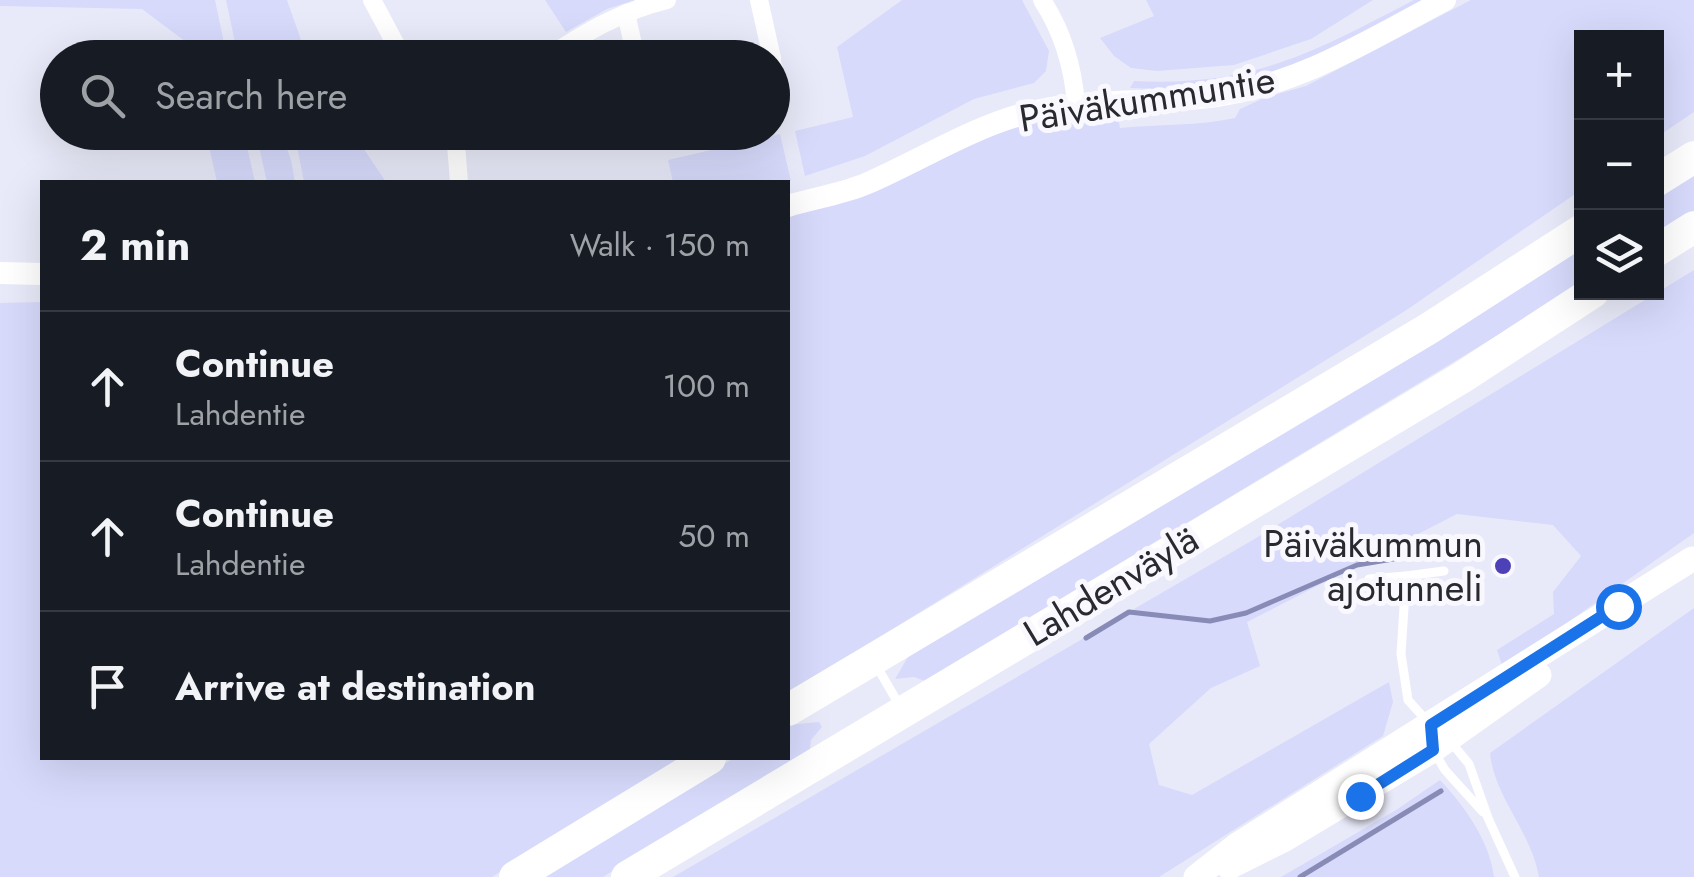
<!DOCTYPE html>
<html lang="en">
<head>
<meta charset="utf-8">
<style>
  :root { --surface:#171b24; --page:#20242c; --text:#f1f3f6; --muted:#9ea1a6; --line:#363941 }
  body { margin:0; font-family:Jost,sans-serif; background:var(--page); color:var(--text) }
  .controls { position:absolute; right:30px; top:30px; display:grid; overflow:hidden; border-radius:0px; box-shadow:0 10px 40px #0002 }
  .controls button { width:90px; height:90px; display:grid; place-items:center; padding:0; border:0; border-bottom:2px solid var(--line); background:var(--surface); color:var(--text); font:50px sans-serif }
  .stop { position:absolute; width:30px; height:30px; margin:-22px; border:8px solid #1a73e8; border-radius:50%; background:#fff }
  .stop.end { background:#1a73e8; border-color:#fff; box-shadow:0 2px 10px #0008 }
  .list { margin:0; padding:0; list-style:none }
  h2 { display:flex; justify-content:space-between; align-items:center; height:130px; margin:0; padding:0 40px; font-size:42px }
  h2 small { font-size:32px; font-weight:400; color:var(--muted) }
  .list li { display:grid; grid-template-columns:65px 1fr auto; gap:30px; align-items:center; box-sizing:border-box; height:150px; padding:0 40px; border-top:2px solid var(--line) }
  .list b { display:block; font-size:38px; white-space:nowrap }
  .list p { margin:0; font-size:32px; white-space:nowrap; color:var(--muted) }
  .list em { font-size:32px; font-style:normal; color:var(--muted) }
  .icon { flex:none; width:55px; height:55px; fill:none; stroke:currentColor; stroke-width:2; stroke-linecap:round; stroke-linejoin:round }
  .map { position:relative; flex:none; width:1694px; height:877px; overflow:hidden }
  .search { position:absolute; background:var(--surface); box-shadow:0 10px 40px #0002; left:40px; top:40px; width:750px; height:110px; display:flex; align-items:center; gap:25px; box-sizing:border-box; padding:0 35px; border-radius:55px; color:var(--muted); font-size:38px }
  .panel { position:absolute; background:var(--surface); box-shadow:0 10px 40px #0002; left:40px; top:180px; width:750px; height:580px; border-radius:0px }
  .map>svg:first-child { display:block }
</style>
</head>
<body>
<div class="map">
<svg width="1694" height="877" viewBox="0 0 1694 877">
  <rect width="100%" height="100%" fill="#e9eaf9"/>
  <g fill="#d7dafb">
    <polygon points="0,0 215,0 227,57 189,57 186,42 142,9 0,6"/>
    <polygon points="226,0 287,0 307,57 238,57"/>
    <polygon points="545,0 635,0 607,9 566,32"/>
    <polygon points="902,0 1022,0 1049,51 1046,71 1034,83 974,99 865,156 805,176 795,131 853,117 837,47"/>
    <polygon points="1146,0 1373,0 1311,39 1234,65 1157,71 1131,68 1114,56 1100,38 1154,16"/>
    <path d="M1414 0H1429C1386 21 1342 50 1297 66 1242 84 1188 91 1130 88L1134 81C1252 87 1312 53 1414 0Z"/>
    <path d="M1471 0H1694V112L1657 137 1656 38H1582L1581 190 1405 311 788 694V206L979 129 1115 102 1120 128C1159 124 1198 126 1235 118L1240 109 1266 97 1306 86Z"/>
    <polygon points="206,133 244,133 255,182 217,182"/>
    <path d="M262 133C290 137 291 159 295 182H267L257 138Z"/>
    <polygon points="288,133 353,133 386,182 304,182 297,146"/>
    <polygon points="780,134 791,181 673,182 668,160"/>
    <polygon points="1694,172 1694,212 1657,237 1657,197"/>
    <polygon points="1581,246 1581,285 925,681 914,677 895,679 912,650"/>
    <polygon points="1694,270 1694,533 1503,668 1497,650 1554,614 1553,592 1581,556 1553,525 1457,514 1247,622 1260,666 1211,688 1149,744 1159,785 1192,795 1389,682 1393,702 1383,736 1159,877 673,877 1251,541"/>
    <polygon points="42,302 42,758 685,758 492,877 0,877 0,303"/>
    <path d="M1694 608V877H1539C1531 831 1494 797 1490 753Z"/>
    <polygon points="819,722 822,727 811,740 810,749 603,877 541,877 734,758 788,758 788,725"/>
    <path d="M1440 780C1464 805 1490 842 1494 877H1281L1396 810Z"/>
  </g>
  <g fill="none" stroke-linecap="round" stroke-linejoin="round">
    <g stroke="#898bb7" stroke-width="5">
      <polyline points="1086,638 1129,612 1210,621 1246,613 1357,565 1423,554"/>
      <polyline points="1300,877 1441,791"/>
    </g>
    <g stroke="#fff" stroke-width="9">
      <polyline points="1369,579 1406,576"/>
      <polyline points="876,665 901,708"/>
      <polyline points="1427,721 1408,700 1401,654 1406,576 1444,571"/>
      <polyline points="1450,741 1469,764 1488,818 1515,877"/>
      <polyline points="1433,750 1445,770 1483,812"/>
    </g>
    <g stroke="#fff" stroke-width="18">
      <polyline points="372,0 403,58"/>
      <polyline points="759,0 772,58"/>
      <path d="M1042 0C1063 32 1073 67 1076 104"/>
      <polyline points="626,13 636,58"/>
      <path d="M547 58C585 32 622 11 667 0"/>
      <polyline points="772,62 776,78"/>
      <polyline points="455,132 459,182"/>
    </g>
    <g stroke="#fff" stroke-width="22">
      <path d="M788 206C814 198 843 194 868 183 921 160 970 128 1027 113 1089 97 1153 105 1216 96 1301 84 1371 39 1445 0"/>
      <polyline points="0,273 42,274"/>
    </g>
    <g stroke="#fff" stroke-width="25">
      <polyline points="1229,867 1285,839 1433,750 1539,675"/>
      <polyline points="1196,877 1237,845 1692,559"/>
    </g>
    <g stroke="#fff" stroke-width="32">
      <polyline points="1656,181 1694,157"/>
      <polyline points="1656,251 1694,227"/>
      <polyline points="788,710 1428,329 1582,230"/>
      <polyline points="515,877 710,758"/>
      <polyline points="627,877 1461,378 1593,292"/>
    </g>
  </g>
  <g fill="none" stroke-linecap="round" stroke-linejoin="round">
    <polyline stroke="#1a73e8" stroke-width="12" points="1360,796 1433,750 1431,725 1618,606"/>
  </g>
  <circle fill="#4e40b7" stroke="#f8f8fe" stroke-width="4" cx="1503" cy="566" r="10"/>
  <g text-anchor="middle" stroke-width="10" stroke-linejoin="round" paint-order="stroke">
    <g font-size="38" fill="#292a2f" stroke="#f8f8fe">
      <text transform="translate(1147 99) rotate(-9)" y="13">Päiväkummuntie</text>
      <text transform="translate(1111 586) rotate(-31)" y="13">Lahdenväylä</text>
    </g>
    <g font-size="38" fill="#292a2f" stroke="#f8f8fe" text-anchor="end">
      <text x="1483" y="557">Päiväkummun<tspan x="1483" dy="44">ajotunneli</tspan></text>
    </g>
  </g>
</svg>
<div class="controls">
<button>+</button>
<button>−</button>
<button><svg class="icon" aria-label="layers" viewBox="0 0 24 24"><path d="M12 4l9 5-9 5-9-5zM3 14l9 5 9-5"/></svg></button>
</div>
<div class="stop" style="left:1618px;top:606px"></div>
<div class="stop end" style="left:1360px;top:796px"></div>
<div class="search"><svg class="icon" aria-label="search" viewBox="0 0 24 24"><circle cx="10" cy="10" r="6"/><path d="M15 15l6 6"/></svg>Search here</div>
<section class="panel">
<h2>2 min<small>Walk · 150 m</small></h2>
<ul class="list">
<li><svg class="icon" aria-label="ahead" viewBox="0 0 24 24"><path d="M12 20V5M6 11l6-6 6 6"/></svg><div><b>Continue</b><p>Lahdentie</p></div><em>100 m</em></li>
<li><svg class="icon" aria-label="ahead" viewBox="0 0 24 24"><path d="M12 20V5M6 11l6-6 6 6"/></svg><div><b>Continue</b><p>Lahdentie</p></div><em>50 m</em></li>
<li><svg class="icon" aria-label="arrive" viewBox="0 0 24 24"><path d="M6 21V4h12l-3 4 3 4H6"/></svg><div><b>Arrive at destination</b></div></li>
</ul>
</section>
</div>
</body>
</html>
